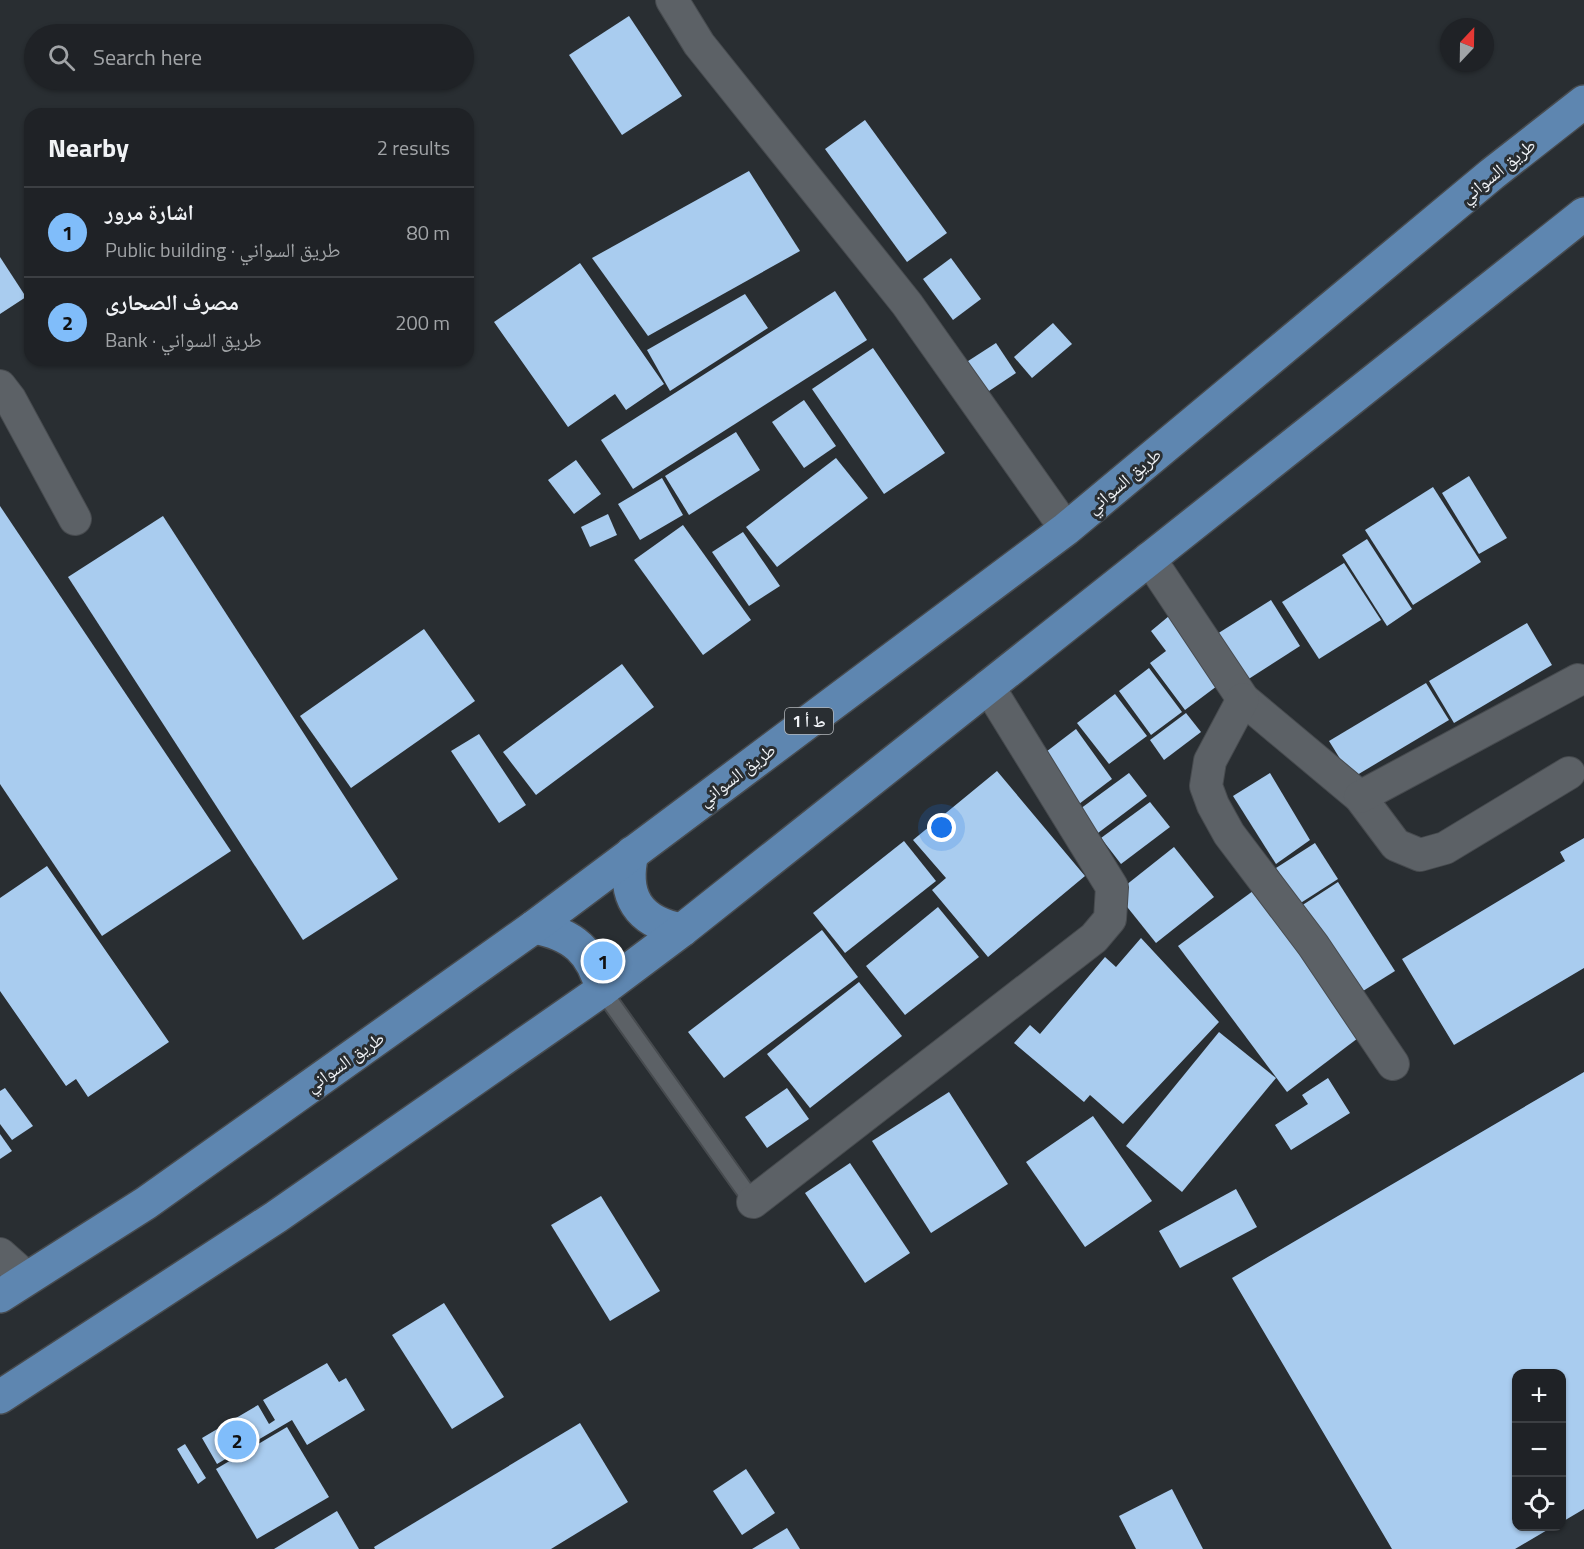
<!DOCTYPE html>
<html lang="en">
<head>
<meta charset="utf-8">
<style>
  :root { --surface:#1f2226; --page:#2c2f32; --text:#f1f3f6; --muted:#a1a4a7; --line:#3c3f43; --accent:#80bdfa }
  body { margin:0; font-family:"Titillium Web","Noto Naskh Arabic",sans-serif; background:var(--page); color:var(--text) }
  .controls { position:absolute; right:18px; bottom:18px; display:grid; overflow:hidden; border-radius:12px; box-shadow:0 2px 4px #0004 }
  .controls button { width:54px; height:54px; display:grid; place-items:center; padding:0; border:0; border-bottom:2px solid var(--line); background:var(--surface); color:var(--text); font:30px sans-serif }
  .compass { position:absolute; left:1440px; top:18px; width:54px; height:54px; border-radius:50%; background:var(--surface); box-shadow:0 2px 4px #0004; rotate:22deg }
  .you { position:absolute; left:942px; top:828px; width:21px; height:21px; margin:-15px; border:4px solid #fff; border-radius:50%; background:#1a73e8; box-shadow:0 0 0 9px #1a73e833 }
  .badge { display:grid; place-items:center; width:39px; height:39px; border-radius:50%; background:var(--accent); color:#111; font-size:20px; font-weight:700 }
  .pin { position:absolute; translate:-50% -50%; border:3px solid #fff; box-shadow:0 2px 6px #0006 }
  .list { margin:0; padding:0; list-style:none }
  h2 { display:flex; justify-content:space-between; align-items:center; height:78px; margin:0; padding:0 24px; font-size:26px }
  h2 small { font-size:20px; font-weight:400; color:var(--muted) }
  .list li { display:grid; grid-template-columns:39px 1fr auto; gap:18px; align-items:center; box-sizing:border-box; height:90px; padding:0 24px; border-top:2px solid var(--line) }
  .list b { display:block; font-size:22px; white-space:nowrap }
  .list p { margin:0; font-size:20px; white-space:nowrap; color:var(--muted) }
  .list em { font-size:20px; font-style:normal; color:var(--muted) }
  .icon { flex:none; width:33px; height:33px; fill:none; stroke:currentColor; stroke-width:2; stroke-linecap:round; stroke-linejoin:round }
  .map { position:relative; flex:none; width:1584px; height:1549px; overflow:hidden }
  .search { position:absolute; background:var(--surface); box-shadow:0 2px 4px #0004; left:24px; top:24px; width:450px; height:66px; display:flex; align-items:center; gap:15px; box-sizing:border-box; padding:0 21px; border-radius:33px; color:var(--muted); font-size:22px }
  .panel { position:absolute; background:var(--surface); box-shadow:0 2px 4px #0004; left:24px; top:108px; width:450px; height:258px; border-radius:18px }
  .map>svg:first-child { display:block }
</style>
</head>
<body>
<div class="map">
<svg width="1584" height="1549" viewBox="0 0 1584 1549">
  <rect width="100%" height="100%" fill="#292e32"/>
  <g fill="#a9ccef">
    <polygon points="629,16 682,96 622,135 569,55"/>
    <polygon points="865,120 947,233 907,262 825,149"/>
    <polygon points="749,171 800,251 648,336 592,258"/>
    <polygon points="0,257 26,297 0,314"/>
    <polygon points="951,258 981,299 953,320 923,279"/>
    <polygon points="580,263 664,384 626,410 615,394 568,427 494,322"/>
    <polygon points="835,291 867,340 633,489 601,440"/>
    <polygon points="745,294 768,328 670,391 647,350"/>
    <polygon points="1053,323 1072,344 1032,378 1014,357"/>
    <polygon points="996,343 1016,373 986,393 965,363"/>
    <polygon points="873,348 945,453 884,494 812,389"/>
    <polygon points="804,400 836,446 804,468 772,422"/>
    <polygon points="736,432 760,470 689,515 665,476"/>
    <polygon points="836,458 868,498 777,567 746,527"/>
    <polygon points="576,460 601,494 574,514 548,480"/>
    <polygon points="1469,476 1507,538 1479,554 1442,493"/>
    <polygon points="662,478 683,515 640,540 618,504"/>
    <polygon points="1433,487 1481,562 1413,605 1365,530"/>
    <polygon points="0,506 231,851 102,936 0,784"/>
    <polygon points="608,514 617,535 590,547 581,527"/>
    <polygon points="163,516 398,879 303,940 68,577"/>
    <polygon points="683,525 751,620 703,655 634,560"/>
    <polygon points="743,532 780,586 749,606 712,552"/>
    <polygon points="1367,539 1412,609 1387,626 1342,555"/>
    <polygon points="1344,563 1381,620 1319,659 1282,602"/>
    <polygon points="1271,600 1300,646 1247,680 1217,634"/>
    <polygon points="1169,616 1221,683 1185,710 1150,663 1166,651 1151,631"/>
    <polygon points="1527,623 1552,665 1454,723 1429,681"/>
    <polygon points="424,629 475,701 351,788 300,716"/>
    <polygon points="622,664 654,707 536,795 503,752"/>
    <polygon points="1149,668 1182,712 1151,735 1119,691"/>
    <polygon points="1426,683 1449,720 1352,778 1329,741"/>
    <polygon points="1115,694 1147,736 1109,764 1077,723"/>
    <polygon points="1186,713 1201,732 1164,760 1150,740"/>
    <polygon points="1076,729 1112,779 1075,807 1038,758"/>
    <polygon points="479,734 526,805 499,823 451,751"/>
    <polygon points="997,771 1085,876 988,957 932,890 946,878 913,840"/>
    <polygon points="1129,773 1147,796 1098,833 1080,809"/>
    <polygon points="1270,773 1310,840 1276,864 1233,796"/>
    <polygon points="1150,802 1170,827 1121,864 1101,838"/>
    <polygon points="1584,838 1584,968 1454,1045 1402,959 1565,861 1560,852"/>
    <polygon points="904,841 936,881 845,953 813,913"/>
    <polygon points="1315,843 1338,879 1299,904 1276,868"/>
    <polygon points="1174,847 1214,897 1156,943 1116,893"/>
    <polygon points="47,866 169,1042 88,1097 76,1079 66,1086 0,991 0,898"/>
    <polygon points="1338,882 1395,971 1355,996 1298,908"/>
    <polygon points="1253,891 1362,1035 1287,1092 1178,946"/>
    <polygon points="938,907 979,957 905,1015 866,966"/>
    <polygon points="822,930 858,977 724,1078 688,1032"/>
    <polygon points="1141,938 1219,1022 1123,1124 1090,1095 1084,1102 1014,1043 1030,1025 1040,1034 1105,957 1116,967"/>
    <polygon points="859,982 902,1036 810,1108 767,1054"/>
    <polygon points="1219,1032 1276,1078 1182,1192 1126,1146"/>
    <polygon points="1584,1072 1584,1509 1562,1522 1562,1374 1516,1374 1516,1526 1554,1526 1515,1549 1392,1549 1232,1278"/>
    <polygon points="1328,1078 1350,1113 1291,1150 1275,1125 1308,1104 1302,1095"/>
    <polygon points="5,1088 33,1126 12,1140 0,1124 0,1091"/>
    <polygon points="787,1088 809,1119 767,1148 745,1117"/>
    <polygon points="949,1092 1008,1184 931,1233 872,1141"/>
    <polygon points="1093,1116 1152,1201 1085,1247 1026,1162"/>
    <polygon points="0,1134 12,1151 0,1159"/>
    <polygon points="850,1163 910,1253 865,1283 805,1193"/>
    <polygon points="1236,1189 1257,1227 1180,1268 1159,1231"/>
    <polygon points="601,1196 660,1291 610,1321 551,1225"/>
    <polygon points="444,1303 504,1397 452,1429 392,1335"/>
    <polygon points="327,1363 339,1382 346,1378 365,1410 307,1445 292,1420 217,1464 202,1438 258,1405 269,1424 275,1420 263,1400"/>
    <polygon points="580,1423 628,1502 551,1549 375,1549 374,1547"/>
    <polygon points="287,1427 329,1497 257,1539 216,1469"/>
    <polygon points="185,1444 206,1478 198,1484 177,1449"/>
    <polygon points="746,1469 775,1513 742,1535 713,1491"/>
    <polygon points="1172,1489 1203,1549 1136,1549 1119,1516"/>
    <polygon points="337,1511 359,1549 274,1549"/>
    <polygon points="787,1528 800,1549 752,1549"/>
  </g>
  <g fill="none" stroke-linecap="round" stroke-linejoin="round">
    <g stroke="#474b4f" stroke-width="20">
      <polyline id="service" points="602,990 753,1202"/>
    </g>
    <g stroke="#474b4f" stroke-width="34">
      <g id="minor">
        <polyline points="672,0 699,44 907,304 1066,529"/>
        <polyline points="0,386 10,399 75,519"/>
        <polyline points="1149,558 1243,699 1360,797 1396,845 1420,855 1445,848 1569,773"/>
        <polyline points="1243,699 1210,761 1206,786 1213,805 1229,834 1313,945 1393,1064"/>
        <polyline points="1360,797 1578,680"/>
        <polyline points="753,1202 1094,938 1110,919 1112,887 988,686"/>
        <polyline points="0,1254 27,1278"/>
      </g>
    </g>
    <g stroke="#474b4f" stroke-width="36">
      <g id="trunk">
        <path d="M632 853C622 896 638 922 682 930"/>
        <path d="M534 927C573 934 593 952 602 990"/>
        <polyline points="0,1296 146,1203 534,927 1066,529 1492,174 1584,102"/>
        <polyline points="0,1397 276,1217 602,990 682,930 1584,214"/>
      </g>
    </g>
    <use href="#service" stroke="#5c6166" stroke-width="16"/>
    <use href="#minor" stroke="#5c6166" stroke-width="32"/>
    <use href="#trunk" stroke="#5e86b0" stroke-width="33"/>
  </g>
  <g text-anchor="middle" stroke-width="6" stroke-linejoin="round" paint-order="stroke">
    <rect fill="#292e32" stroke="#b4b8bc" stroke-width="1.5" x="785" y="708" width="48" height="26" rx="4.5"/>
    <g font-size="16" font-weight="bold" fill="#f0f3f7">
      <text x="809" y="727">ط أ 1</text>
    </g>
    <g font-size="18" fill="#f0f3f7" stroke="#292e32">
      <text transform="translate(1498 171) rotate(-39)" y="6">طريق السواني</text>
      <text transform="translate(1124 481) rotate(-40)" y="6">طريق السواني</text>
      <text transform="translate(737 775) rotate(-37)" y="6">طريق السواني</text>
      <text transform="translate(345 1062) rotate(-35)" y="6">طريق السواني</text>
    </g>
  </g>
</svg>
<div class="controls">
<button>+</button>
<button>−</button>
<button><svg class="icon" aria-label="locate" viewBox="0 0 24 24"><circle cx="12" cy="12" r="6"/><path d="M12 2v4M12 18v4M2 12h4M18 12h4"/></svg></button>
</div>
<svg class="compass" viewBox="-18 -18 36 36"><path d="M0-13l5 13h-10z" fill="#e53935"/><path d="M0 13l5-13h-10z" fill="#a1a4a7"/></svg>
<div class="you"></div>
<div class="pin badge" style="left:603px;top:961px">1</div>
<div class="pin badge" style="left:237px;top:1440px">2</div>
<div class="search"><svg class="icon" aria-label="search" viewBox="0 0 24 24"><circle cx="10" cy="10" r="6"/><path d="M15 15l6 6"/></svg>Search here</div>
<section class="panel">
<h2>Nearby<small>2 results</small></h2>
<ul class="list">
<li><span class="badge">1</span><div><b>اشارة مرور</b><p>Public building · طريق السواني</p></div><em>80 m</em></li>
<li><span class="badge">2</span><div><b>مصرف الصحارى</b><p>Bank · طريق السواني</p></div><em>200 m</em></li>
</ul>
</section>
</div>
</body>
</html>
